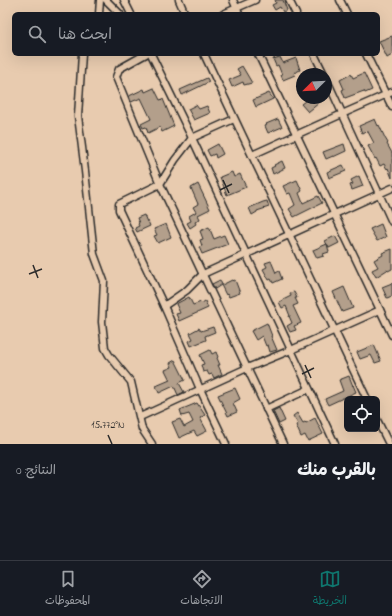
<!DOCTYPE html>
<html lang="ar">
<head>
<meta charset="utf-8">
<style>
  :root { --surface:#171b24; --page:#242831; --text:#f1f3f6; --muted:#9ea1a6; --line:#363941; --accent:#0f766e }
  body { margin:0; font-family:"Indie Flower","Playpen Sans Arabic",sans-serif; background:var(--page); color:var(--text); direction:rtl }
  .controls { position:absolute; right:12px; bottom:12px; display:grid; overflow:hidden; border-radius:6px; box-shadow:0 4px 16px #0002 }
  .controls button { width:36px; height:36px; display:grid; place-items:center; padding:0; border:0; border-bottom:1px solid var(--line); background:var(--surface); color:var(--text); font:20px sans-serif }
  .compass { position:absolute; left:296px; top:68px; width:36px; height:36px; border-radius:50%; background:var(--surface); box-shadow:0 4px 16px #0002; rotate:246deg }
  .list { margin:0; padding:0; list-style:none }
  h2 { display:flex; justify-content:space-between; align-items:center; height:52px; margin:0; padding:0 16px; font-size:17px }
  h2 small { font-size:13px; font-weight:400; color:var(--muted) }
  .icon { flex:none; width:22px; height:22px; fill:none; stroke:currentColor; stroke-width:2; stroke-linecap:round; stroke-linejoin:round }
  .map { position:relative; flex:none; width:392px; height:444px; overflow:hidden; direction:ltr }
  .search { position:absolute; background:var(--surface); box-shadow:0 4px 16px #0002; left:12px; right:12px; top:12px; height:44px; display:flex; align-items:center; gap:10px; box-sizing:border-box; padding:0 14px; border-radius:6px; color:var(--muted); font-size:15px }
  .sheet { height:116px; background:var(--surface) }
  nav { display:flex; justify-content:space-around; align-items:center; box-sizing:border-box; height:56px; border-top:1px solid var(--line); background:var(--surface); font-size:11px; color:var(--muted) }
  nav a { display:grid; justify-items:center; gap:2px }
  nav .on { color:var(--accent) }
  .map>svg:first-child { display:block }
</style>
</head>
<body>
<div class="map">
<svg width="392" height="444" viewBox="0 0 392 444">
  <rect width="100%" height="100%" fill="#e8cbaf"/>
  <filter id="ink" filterUnits="userSpaceOnUse"><feTurbulence type="fractalNoise" baseFrequency=".025" numOctaves="2"/><feDisplacementMap in="SourceGraphic" scale="8" xChannelSelector="R" yChannelSelector="G"/><feConvolveMatrix kernelMatrix="1 2 1 2 8 2 1 2 1" color-interpolation-filters="sRGB"/></filter>
  <g filter="url(#ink)">
    <g fill="#b39f8b" stroke="#2b2b2b">
      <polygon points="275,0 283,0 287,10 283,12 280,7 275,10 272,5 276,3"/>
      <polygon points="392,36 392,55 387,58 379,41"/>
      <polygon points="280,57 283,63 296,58 300,70 294,73 295,75 283,80 281,75 282,75 278,65 276,66 273,59"/>
      <polygon points="242,66 252,83 244,85 243,82 232,87 229,80 241,75 237,69"/>
      <polygon points="364,73 372,90 365,93 364,91 345,98 342,90 344,89 340,80 351,74 353,78"/>
      <polygon points="207,78 209,82 182,95 180,90"/>
      <polygon points="154,88 160,100 163,99 174,126 162,132 160,127 148,133 146,127 143,128 141,124 151,119 141,98 131,102 129,96 144,89 145,92"/>
      <polygon points="269,93 273,99 256,107 253,100"/>
      <polygon points="309,98 325,98 308,112 301,104"/>
      <polygon points="196,105 199,109 207,106 210,113 194,120 188,109"/>
      <polygon points="278,119 282,127 268,133 265,126 267,125 266,124"/>
      <polygon points="375,119 378,126 379,125 385,138 388,143 387,144 392,153 392,178 388,168 387,169 384,164 380,166 376,158 375,159 368,146 374,143 367,130 362,133 359,126"/>
      <polygon points="218,144 223,154 216,158 215,154 210,156 207,150"/>
      <polygon points="344,144 346,151 333,157 333,156 326,159 323,152"/>
      <polygon points="282,161 285,168 273,174 271,168 275,166 274,165"/>
      <polygon points="343,165 346,171 329,178 327,172"/>
      <polygon points="232,172 234,177 240,174 246,187 227,195 220,177"/>
      <polygon points="359,176 363,186 352,190 350,185 353,184 351,180"/>
      <polygon points="297,180 302,191 299,193 303,203 318,196 322,203 294,217 289,209 295,205 290,193 287,194 283,186"/>
      <polygon points="198,184 210,209 198,215 200,219 195,222 196,224 190,228 187,223 191,221 189,216 196,212 193,207 198,204 191,188"/>
      <polygon points="267,201 269,207 257,211 257,212 252,215 249,208 263,202"/>
      <polygon points="144,215 147,222 148,221 150,226 137,232 135,228 139,226 138,224 139,223 137,218"/>
      <polygon points="166,224 171,237 158,243 154,236 157,235 154,229"/>
      <polygon points="381,224 386,237 377,241 370,229"/>
      <polygon points="209,227 214,239 224,235 228,244 202,254 199,247 202,246 200,240 203,239 200,231"/>
      <polygon points="335,236 339,243 329,248 325,241"/>
      <polygon points="327,244 329,252 323,254 324,256 317,258 313,250"/>
      <polygon points="392,249 392,269 388,271 387,270 376,277 372,270 378,267 374,260 383,255 382,253"/>
      <polygon points="271,261 276,273 279,271 282,279 273,283 271,279 269,280 263,269 267,267 265,263"/>
      <polygon points="220,280 222,285 232,280 233,281 235,280 240,293 229,297 227,294 226,295 221,285 215,289 212,284"/>
      <polygon points="392,283 392,296 387,298 382,287"/>
      <polygon points="344,287 353,308 342,312 333,292"/>
      <polygon points="294,292 297,298 295,298 298,304 293,306 301,323 294,326 296,330 290,332 287,326 292,323 289,316 290,316 286,306 282,308 279,302 291,296 290,293"/>
      <polygon points="189,297 193,305 201,302 202,303 205,301 208,308 179,321 176,314 180,313 176,304"/>
      <polygon points="267,323 272,336 271,336 277,350 270,352 268,345 266,346 262,336 256,340 251,331"/>
      <polygon points="213,327 215,332 205,336 206,340 191,346 189,341 193,339 190,333 199,328 201,331"/>
      <polygon points="374,345 381,361 375,363 371,355 360,359 357,352"/>
      <polygon points="210,350 212,354 216,352 218,357 217,358 220,365 218,365 222,374 214,378 212,374 209,375 207,371 203,372 201,365 204,364 200,355"/>
      <polygon points="175,360 185,380 179,383 184,392 178,395 174,386 159,393 156,386 170,380 165,370 172,367 170,363"/>
      <polygon points="349,376 353,386 353,385 356,392 328,405 325,399 343,391 339,380"/>
      <polygon points="235,388 240,399 233,403 237,412 228,416 218,395"/>
      <polygon points="197,403 205,415 200,418 207,431 197,436 194,431 179,438 172,422 180,419 184,427 193,422 189,414 182,416 180,410"/>
      <polygon points="279,408 285,421 279,424 273,411"/>
      <polygon points="297,413 303,423 305,422 306,423 315,418 323,434 308,441 305,435 301,437 296,425 298,424 293,416"/>
    </g>
    <g fill="none" stroke-linecap="round" stroke-linejoin="round">
      <g stroke="#2b2b2b" stroke-width="9">
        <g id="street">
          <polyline points="106,0 120,14"/>
          <polyline points="124,0 131,14"/>
          <polyline points="179,0 185,14"/>
          <polyline points="233,0 239,14"/>
          <polyline points="289,0 296,14"/>
          <polyline points="340,0 347,14"/>
          <polyline points="99,14 100,0"/>
          <polyline points="223,14 255,0"/>
          <polyline points="82,54 78,116 85,171 94,254 104,281 102,322 105,348 109,355 131,382 142,429 152,444"/>
          <polyline points="146,54 119,69 116,77 160,184 283,444"/>
          <polyline points="151,54 192,138 335,444"/>
          <polyline points="204,54 367,399"/>
          <polyline points="258,54 392,335"/>
          <polyline points="314,54 324,74"/>
          <polyline points="366,54 392,107"/>
          <polyline points="326,78 392,222"/>
          <polyline points="252,155 342,114 392,92"/>
          <polyline points="164,306 187,290 203,274 392,188"/>
          <polyline points="266,409 309,389"/>
          <polyline points="140,417 247,368 291,350 380,310"/>
          <polyline points="377,420 389,444"/>
          <polyline points="226,444 200,389 164,306 119,210 119,204 160,184 175,160 192,138 234,119"/>
        </g>
      </g>
      <use href="#street" stroke="#e8cbaf" stroke-width="6"/>
    </g>
  </g>
  <path fill="none" stroke="#2b2b2b" stroke-width="1.5" d="M223 180 229 193M220 190 232 184M33 265 38 278M29 274 42 269M305 365 311 378M302 374 314 368M108 435 112 444"/>
  <g font-size="10" text-anchor="middle" fill="#2b2b2b" stroke="#e8cbaf" stroke-width="3.5" stroke-linejoin="round" paint-order="stroke">
    <text x="108" y="428">15.772°N</text>
  </g>
</svg>
<div class="controls">
<button><svg class="icon" aria-label="locate" viewBox="0 0 24 24"><circle cx="12" cy="12" r="6"/><path d="M12 2v4M12 18v4M2 12h4M18 12h4"/></svg></button>
</div>
<svg class="compass" viewBox="-18 -18 36 36"><path d="M0-13l5 13h-10z" fill="#e53935"/><path d="M0 13l5-13h-10z" fill="#9ea1a6"/></svg>
<div class="search"><svg class="icon" aria-label="search" viewBox="0 0 24 24"><circle cx="10" cy="10" r="6"/><path d="M15 15l6 6"/></svg>ابحث هنا</div>
</div>
<section class="sheet">
<h2>بالقرب منك<small>النتائج: 0</small></h2>
<ul class="list">
</ul>
</section>
<nav>
<a class="on"><svg class="icon" aria-label="map" viewBox="0 0 24 24"><path d="M3 6l6-2 6 2 6-2v14l-6 2-6-2-6 2zM9 4v14M15 6v14"/></svg>الخريطة</a>
<a><svg class="icon" aria-label="directions" viewBox="0 0 24 24"><path d="M12 3l9 9-9 9-9-9zM9 14v-3h6M13 9l2 2-2 2"/></svg>الاتجاهات</a>
<a><svg class="icon" aria-label="saved" viewBox="0 0 24 24"><path d="M7 4h10v16l-5-4-5 4z"/></svg>المحفوظات</a>
</nav>
</body>
</html>
